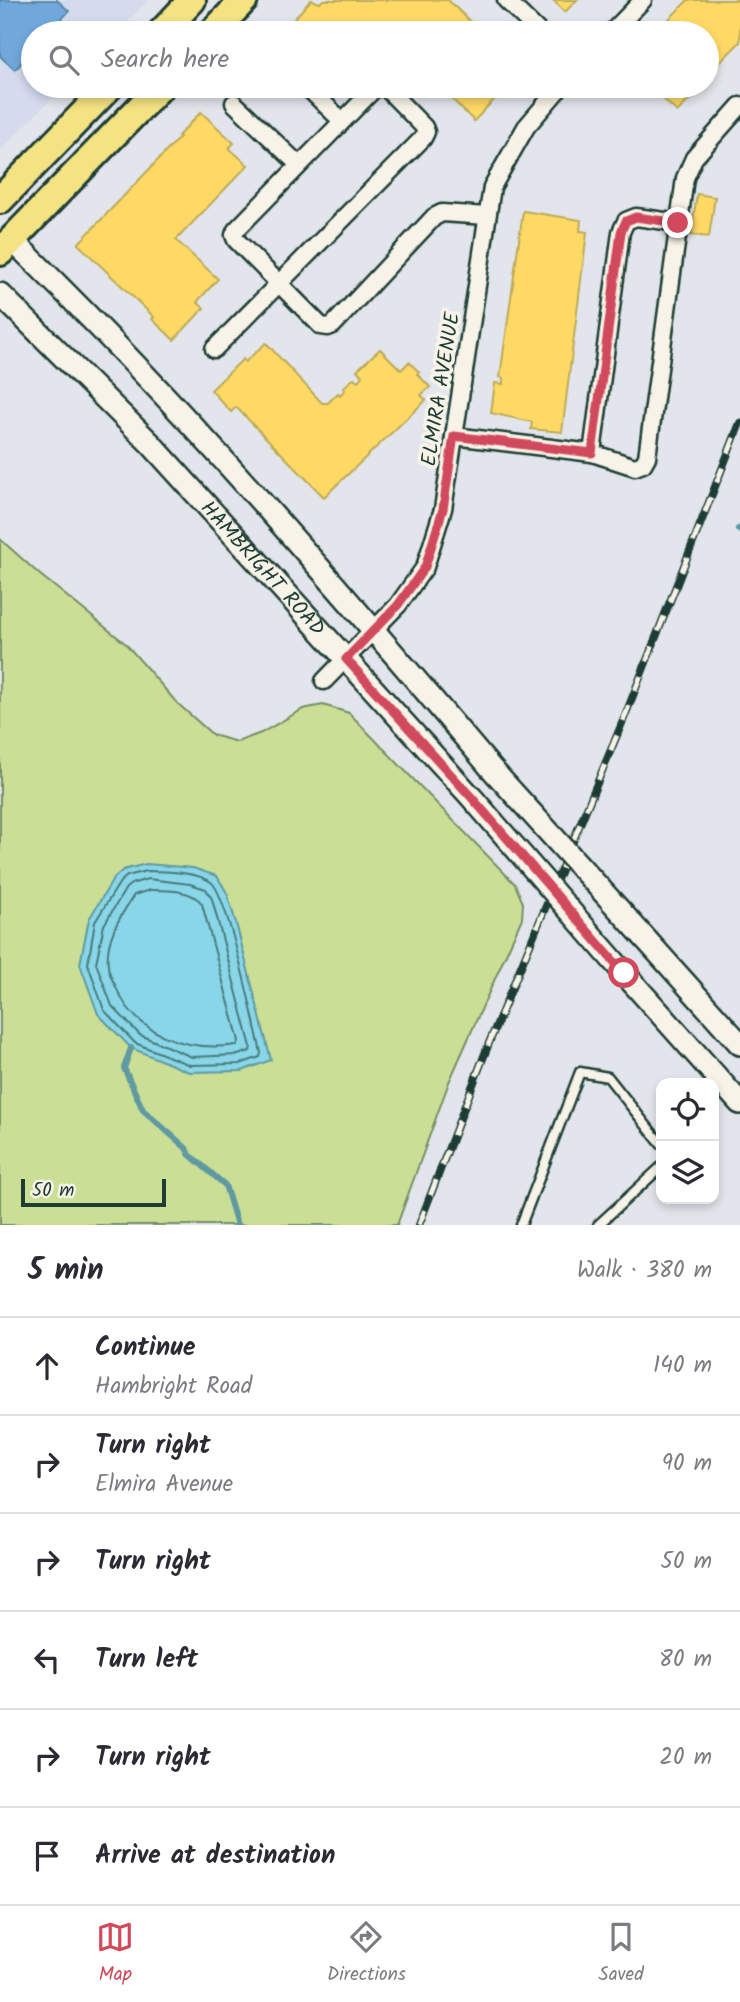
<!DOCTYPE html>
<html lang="en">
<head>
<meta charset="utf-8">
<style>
  :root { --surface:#fff; --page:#f2f2f3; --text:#2b2b33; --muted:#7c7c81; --line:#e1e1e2; --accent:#d1495b }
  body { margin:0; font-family:Kalam,sans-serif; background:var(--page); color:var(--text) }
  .controls { position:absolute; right:21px; bottom:21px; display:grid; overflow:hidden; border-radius:14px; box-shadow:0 4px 10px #0003 }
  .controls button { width:63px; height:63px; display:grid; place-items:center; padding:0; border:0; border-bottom:2px solid var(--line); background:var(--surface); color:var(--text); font:35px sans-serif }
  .scale { position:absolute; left:21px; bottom:18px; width:145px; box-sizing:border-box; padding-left:7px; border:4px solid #1f3d34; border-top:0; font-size:19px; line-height:24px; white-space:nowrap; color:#1f3d34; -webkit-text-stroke:5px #f7f3e8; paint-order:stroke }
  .stop { position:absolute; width:21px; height:21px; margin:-16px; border:5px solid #d1495b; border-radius:50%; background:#fff }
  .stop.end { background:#d1495b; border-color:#fff; box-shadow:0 2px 7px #0008 }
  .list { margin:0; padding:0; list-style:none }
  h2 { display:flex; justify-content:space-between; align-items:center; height:91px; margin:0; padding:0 28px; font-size:30px }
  h2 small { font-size:23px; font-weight:400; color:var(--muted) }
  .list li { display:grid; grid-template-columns:46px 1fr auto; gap:21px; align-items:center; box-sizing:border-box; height:98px; padding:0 28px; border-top:2px solid var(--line) }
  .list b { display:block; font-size:26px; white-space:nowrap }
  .list p { margin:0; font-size:23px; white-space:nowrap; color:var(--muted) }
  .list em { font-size:23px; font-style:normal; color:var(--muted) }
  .icon { flex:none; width:38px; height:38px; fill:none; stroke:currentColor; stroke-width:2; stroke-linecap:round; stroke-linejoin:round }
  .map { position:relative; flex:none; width:740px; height:1225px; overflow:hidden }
  .search { position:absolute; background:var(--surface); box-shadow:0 4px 10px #0003; left:21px; right:21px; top:21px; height:77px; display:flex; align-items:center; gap:18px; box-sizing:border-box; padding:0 24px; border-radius:38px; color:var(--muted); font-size:26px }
  .sheet { height:679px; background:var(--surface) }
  nav { display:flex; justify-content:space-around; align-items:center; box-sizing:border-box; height:98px; border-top:2px solid var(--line); background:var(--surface); font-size:19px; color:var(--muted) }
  nav a { display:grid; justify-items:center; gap:4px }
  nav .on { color:var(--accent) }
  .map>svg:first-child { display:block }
</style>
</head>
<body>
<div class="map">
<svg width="740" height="1225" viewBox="0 0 740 1225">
  <rect width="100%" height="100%" fill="#e2e5eb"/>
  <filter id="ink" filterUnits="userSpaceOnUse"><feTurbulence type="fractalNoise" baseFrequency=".0143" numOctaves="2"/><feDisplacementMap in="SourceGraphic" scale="14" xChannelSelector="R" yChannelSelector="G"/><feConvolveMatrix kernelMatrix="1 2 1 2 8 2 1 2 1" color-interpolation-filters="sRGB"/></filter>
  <g filter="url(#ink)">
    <polygon fill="#d3dbed" points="0,0 149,0 116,33 33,33 33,86 64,86 0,151"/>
    <polygon fill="#cadf95" stroke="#748e64" stroke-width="2" points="0,539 39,574 126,644 176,702 213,735 237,742 261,733 303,709 323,705 349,713 515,884 523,903 522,918 449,1082 397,1225 0,1225"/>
    <polygon fill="#89d6e9" stroke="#5f99a1" stroke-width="2" points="146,864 193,868 217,876 227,893 236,923 271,1060 242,1071 189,1072 131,1048 98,1014 80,964 89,919 114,878 123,870"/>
    <g fill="#ffd966" stroke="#bcaa57" stroke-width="2">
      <polygon points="311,0 320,3 323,0 448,0 482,33 388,33 382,27 377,33 306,33 293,20"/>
      <polygon points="553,0 577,0 565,12"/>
      <polygon points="688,0 740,0 740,42 707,75 707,33 655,33"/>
      <polygon points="440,86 507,86 474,121 452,99 457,95 453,91 449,94"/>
      <polygon points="650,86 703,86 677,112"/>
      <polygon points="201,112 234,143 229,148 248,165 176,240 218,279 197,302 204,308 174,340 152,319 154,317 78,244 180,137 178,136"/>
      <polygon points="697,194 715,197 709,237 691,235"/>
      <polygon points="523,211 581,220 580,231 587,232 562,432 531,429 532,422 491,413 495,383 503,384 503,378 500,377"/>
      <polygon points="266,343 322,403 328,403 338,393 340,395 345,390 343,388 354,378 358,381 362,376 357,370 380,349 401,370 409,362 419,372 417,374 430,387 421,395 426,400 324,497 236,407 231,412 211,390 243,359 245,362"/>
    </g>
    <polygon fill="#6fa8dc" stroke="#5788aa" stroke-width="2" points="0,0 57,0 69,11 49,33 33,33 33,50 15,70 0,56"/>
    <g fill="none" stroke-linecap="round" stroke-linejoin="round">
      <g stroke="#497a7c" stroke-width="2">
        <path d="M147 871C164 871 197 872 211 882 227 893 255 1026 261 1053L260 1057 240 1064 190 1065 135 1043 104 1010 88 964 95 922 120 882 127 876Z"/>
        <polygon points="148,879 190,884 206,889 212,899 251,1047 250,1051 238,1055 192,1057 140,1035 112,1006 96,963 104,925 126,888 131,884"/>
        <path d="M150 890C165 890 193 889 202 904L239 1041 237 1045C187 1052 135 1035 115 985 112 979 108 972 108 965 105 939 121 915 134 895Z"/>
      </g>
      <g stroke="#5f99a1" stroke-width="6">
        <polyline points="738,529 740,531"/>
        <polyline points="131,1048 124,1068 143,1110 186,1148 189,1154 225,1185 237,1225"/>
      </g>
      <g stroke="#1f3d34" stroke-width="13">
        <g id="service">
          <polyline points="521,1225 580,1072 608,1077 661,1144"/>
          <polyline points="598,1225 661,1167"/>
        </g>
      </g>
      <g stroke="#1f3d34" stroke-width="21">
        <g id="minor">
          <polyline points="506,0 540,33"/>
          <polyline points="611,33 643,0"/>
          <polyline points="306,86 342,121"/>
          <polyline points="377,86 236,230 234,235 236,240 321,326 328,327 333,325 434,217 442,213 487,216"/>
          <polyline points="234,103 299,165"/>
          <polyline points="214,349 423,138 426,132 424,127 384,86"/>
          <polyline points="454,436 592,453 635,467 643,464 647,457 685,178 694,158 740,106"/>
          <polyline points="592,453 621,232 626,221 636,217 679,223"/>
          <polyline points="324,681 398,605 425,567 443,509 492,187 526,127 561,86"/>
        </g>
      </g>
      <g stroke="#1f3d34" stroke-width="26">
        <g id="tertiary">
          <path d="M12 240C182 405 337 586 490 767"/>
          <path id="s1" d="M0 294 150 443 473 799"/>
          <polyline points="643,936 740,1044"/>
          <polyline points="624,973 740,1103"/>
        </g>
      </g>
      <g stroke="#1f3d34" stroke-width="32">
        <g id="primary">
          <polyline points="161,33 192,0"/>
          <polyline points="212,33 244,0"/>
          <polyline points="0,200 110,86"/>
          <polyline points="0,252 161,86"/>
        </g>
      </g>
      <use href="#service" stroke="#f7f3e8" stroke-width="8"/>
      <use href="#minor" stroke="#f7f3e8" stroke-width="16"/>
      <use href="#tertiary" stroke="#f7f3e8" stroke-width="21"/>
      <use href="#primary" stroke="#f4e382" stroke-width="26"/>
      <g stroke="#1f3d34" stroke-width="8">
        <polyline id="rail" points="419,1225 489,1043 625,716 740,423"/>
      </g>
      <use href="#rail" stroke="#f7f3e8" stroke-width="5" stroke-dasharray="16" stroke-linecap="butt"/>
      <g stroke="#1f3d34" stroke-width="26" stroke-linecap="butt">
        <g id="tertiary-bridge">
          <polyline points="490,767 643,936"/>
          <polyline points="473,799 624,973"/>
        </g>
      </g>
      <use href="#tertiary-bridge" stroke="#f7f3e8" stroke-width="21"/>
    </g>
  </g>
  <g fill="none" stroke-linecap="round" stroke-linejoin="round" filter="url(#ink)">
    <polyline stroke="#d1495b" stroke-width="9" points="624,973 473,799 346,659 398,605 425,567 443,509 454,436 592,453 621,232 626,221 636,217 678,223"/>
  </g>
  <g text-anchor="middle" stroke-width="7" stroke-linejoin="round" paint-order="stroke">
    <g font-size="21" fill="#1f3d34" stroke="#f7f3e8">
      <text transform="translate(440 389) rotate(-81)" y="7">ELMIRA AVENUE</text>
      <text dy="7" stroke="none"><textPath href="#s1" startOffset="380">HAMBRIGHT ROAD</textPath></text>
    </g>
  </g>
</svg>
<div class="controls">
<button><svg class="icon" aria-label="locate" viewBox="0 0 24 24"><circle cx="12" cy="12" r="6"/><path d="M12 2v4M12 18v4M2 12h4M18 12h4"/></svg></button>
<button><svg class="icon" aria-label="layers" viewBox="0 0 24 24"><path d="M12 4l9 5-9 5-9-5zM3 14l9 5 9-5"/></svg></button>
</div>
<div class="scale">50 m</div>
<div class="stop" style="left:624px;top:973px"></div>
<div class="stop end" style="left:678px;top:223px"></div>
<div class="search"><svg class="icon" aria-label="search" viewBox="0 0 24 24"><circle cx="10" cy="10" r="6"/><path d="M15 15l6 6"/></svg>Search here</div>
</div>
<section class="sheet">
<h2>5 min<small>Walk · 380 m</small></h2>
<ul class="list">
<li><svg class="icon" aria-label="ahead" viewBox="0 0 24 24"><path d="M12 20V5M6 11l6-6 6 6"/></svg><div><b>Continue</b><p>Hambright Road</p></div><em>140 m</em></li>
<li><svg class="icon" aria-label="right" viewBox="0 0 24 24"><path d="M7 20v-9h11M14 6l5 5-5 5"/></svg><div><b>Turn right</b><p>Elmira Avenue</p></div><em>90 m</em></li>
<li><svg class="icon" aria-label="right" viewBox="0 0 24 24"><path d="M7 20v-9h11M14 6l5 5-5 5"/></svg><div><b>Turn right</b></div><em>50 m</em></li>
<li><svg class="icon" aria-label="left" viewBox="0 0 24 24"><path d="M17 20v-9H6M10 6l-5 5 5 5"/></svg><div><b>Turn left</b></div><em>80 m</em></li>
<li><svg class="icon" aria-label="right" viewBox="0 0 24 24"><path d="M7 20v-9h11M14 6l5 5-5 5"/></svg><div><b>Turn right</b></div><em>20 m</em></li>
<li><svg class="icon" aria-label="arrive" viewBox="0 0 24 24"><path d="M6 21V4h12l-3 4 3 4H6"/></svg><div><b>Arrive at destination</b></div></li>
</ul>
</section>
<nav>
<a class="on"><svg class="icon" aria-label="map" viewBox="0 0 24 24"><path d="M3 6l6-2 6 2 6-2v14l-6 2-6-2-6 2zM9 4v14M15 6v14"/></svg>Map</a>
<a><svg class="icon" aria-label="directions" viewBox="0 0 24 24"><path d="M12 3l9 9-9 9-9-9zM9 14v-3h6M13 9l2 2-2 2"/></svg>Directions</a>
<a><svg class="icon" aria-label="saved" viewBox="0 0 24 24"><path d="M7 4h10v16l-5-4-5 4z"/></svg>Saved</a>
</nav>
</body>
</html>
